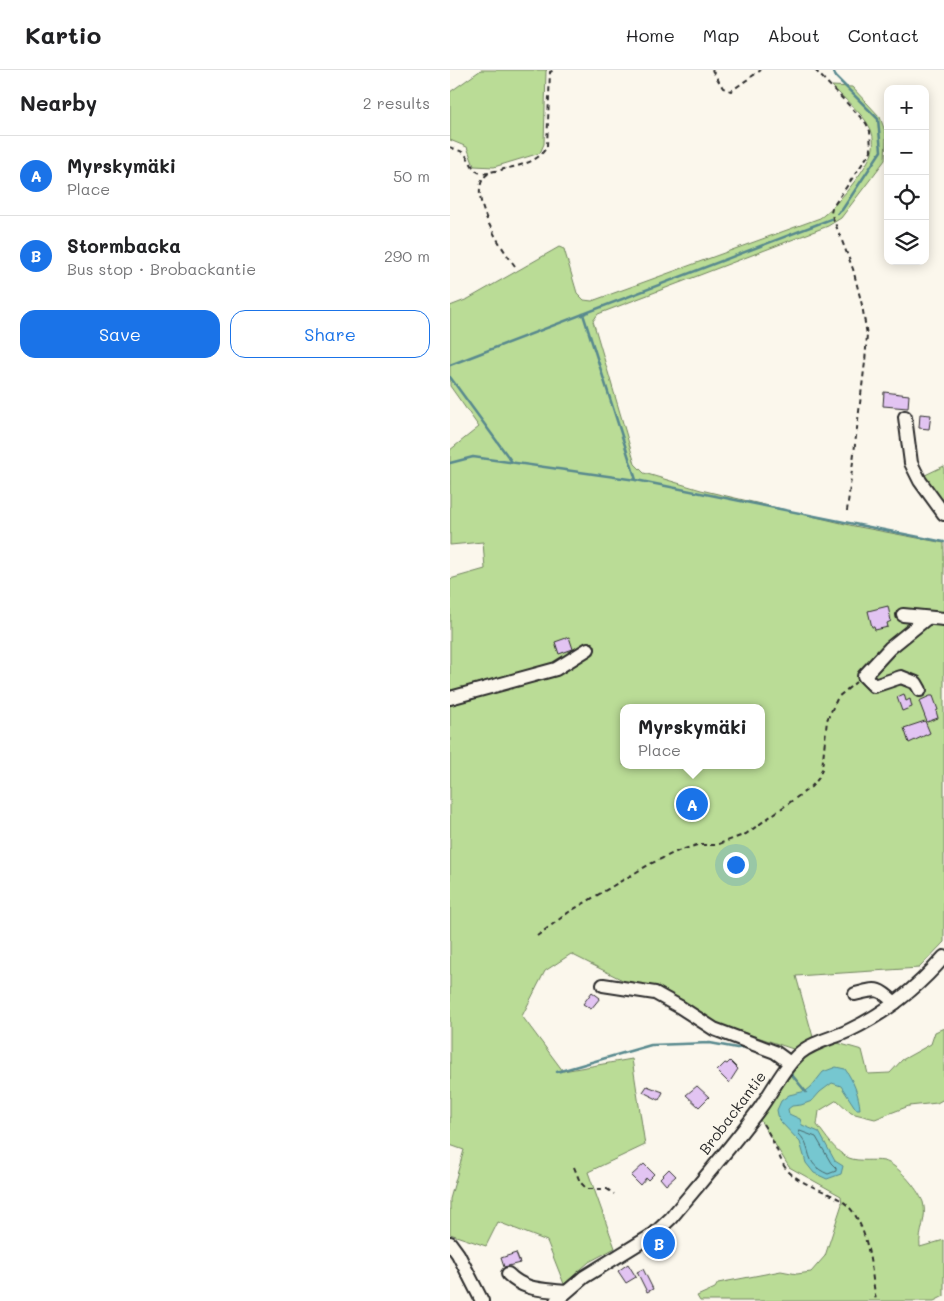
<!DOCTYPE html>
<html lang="en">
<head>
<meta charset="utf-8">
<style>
  :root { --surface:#fff; --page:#f2f2f2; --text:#202124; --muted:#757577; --line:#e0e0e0; --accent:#1a73e8 }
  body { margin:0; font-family:Mali,sans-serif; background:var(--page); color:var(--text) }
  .controls { position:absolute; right:15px; top:15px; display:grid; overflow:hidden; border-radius:10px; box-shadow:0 2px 12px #0003 }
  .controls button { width:45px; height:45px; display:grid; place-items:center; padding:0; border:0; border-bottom:1px solid var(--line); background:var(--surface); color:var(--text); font:25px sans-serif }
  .you { position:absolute; left:285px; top:794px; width:18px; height:18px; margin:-12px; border:4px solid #fff; border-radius:50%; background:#1a73e8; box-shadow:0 0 0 8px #1a73e833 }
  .badge { display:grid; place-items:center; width:32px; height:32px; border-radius:50%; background:var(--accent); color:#fff; font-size:16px; font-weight:700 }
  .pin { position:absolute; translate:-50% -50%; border:2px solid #fff; box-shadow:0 1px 5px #0006 }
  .popup { position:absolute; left:170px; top:634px; width:145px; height:65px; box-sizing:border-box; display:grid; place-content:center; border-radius:10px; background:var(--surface); filter:drop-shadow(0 1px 4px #0005); font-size:16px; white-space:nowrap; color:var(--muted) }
  .popup b { font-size:19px; color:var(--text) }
  .popup::after { content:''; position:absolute; left:50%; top:100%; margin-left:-10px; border:10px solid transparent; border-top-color:var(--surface) }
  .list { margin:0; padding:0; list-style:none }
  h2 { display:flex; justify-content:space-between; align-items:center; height:65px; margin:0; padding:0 20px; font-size:21px }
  h2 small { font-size:16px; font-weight:400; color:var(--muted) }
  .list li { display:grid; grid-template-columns:32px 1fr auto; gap:15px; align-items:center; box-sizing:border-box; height:80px; padding:0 20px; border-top:1px solid var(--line) }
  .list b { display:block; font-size:19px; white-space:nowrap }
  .list p { margin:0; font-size:16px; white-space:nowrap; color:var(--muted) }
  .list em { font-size:16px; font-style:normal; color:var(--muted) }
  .actions { display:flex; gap:10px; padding:15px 20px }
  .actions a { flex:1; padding:11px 0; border:1px solid var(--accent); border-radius:15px; text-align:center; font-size:18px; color:var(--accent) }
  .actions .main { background:var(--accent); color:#fff }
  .icon { flex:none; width:28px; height:28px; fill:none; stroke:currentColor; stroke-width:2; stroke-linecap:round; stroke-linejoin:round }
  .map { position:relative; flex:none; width:494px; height:1231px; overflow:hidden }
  header { display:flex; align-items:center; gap:30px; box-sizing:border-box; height:70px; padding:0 25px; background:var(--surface); border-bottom:1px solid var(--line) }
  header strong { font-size:24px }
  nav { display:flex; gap:28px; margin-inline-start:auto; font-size:18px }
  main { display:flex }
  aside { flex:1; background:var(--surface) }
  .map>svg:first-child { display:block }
</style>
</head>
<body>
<header>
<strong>Kartio</strong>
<nav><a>Home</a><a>Map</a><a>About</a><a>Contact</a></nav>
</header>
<main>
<aside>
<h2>Nearby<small>2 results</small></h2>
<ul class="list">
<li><span class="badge">A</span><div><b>Myrskymäki</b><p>Place</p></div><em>50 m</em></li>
<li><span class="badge">B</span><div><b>Stormbacka</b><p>Bus stop · Brobackantie</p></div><em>290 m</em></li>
</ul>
<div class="actions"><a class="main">Save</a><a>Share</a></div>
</aside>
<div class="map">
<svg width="494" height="1231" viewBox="0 0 494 1231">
  <rect width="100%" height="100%" fill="#fbf7ec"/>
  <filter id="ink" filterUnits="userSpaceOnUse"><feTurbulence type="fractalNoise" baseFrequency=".02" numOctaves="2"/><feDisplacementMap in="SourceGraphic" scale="10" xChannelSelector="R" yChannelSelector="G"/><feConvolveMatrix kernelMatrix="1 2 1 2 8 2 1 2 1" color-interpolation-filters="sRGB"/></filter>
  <g filter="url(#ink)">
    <g fill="#badc96" stroke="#728460" fill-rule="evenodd">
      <polygon points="31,0 97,0 96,1 94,74 90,83 44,97 24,96 17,77 0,70 0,22"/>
      <path d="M382 16 402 17 430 47 436 64 435 90 391 148 378 156 148 244 143 251 185 394 194 403 251 420 404 456 494 473V872L469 898 346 906 363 967 343 979 242 945 121 884 95 901 72 946 113 1001 182 989 195 1075 138 1102 165 1178 139 1192 114 1214 97 1171 48 1152 36 1176 0 1164V1129L14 1080 0 1075V509L35 499 33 472 0 475V380L29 357 0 316V236L18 229 109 177 114 179 127 223 134 230 142 231 370 148C384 139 421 95 423 78 424 71 423 62 419 56 414 45 391 26 382 16ZM173 638H311V695H173Z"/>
      <polygon points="494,396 494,439 471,407"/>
      <path d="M494 958V1029L487 1033 459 1036 425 1049 401 1043 387 1030 369 1041 367 1055C376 1066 385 1082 399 1088 409 1092 423 1089 434 1091 447 1094 468 1119 473 1132 478 1147 468 1162 470 1177L494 1170V1226L484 1231H250L247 1226 265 1218 268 1213 331 1201 347 1204 361 1202 375 1186 392 1134 391 1126 339 1097 310 1050 333 1012 351 990 364 981 384 972 412 980 418 1004 440 1003 452 990 481 974 485 962Z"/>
    </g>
    <path fill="#76c7d0" stroke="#58898e" d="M386 997 395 999C403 1010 409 1025 410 1039H406L391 1016 382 1013 370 1022 362 1031 351 1035 342 1036 338 1039 339 1044 350 1049 352 1055 369 1062 385 1091 393 1096 391 1104 377 1109 364 1103 356 1093 350 1072 329 1050 327 1040 331 1031 339 1025 356 1021 361 1017 373 1002Z"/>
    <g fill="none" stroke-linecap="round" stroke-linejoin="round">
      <path stroke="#49696d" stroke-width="1" d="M350 1061 366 1067 381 1093 386 1098V1101L378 1104C352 1093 364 1079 349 1064Z"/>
      <g stroke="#58898e" stroke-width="2.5">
        <polyline points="383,0 386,7 428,49 431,81 392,140 388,143"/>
        <polyline points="133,244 186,410"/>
        <polyline points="0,295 381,149"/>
        <polyline points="0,307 62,392"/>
        <polyline points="0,393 23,387 186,410 494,472"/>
        <polyline points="107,1002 201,975 260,973 287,978 296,977"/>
        <polyline points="342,1005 356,1022"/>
      </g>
    </g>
    <g fill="#e2c4f2" stroke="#2b2b2b">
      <polygon points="434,322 459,325 458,338 433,336"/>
      <polygon points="470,344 481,345 479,359 469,358"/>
      <polygon points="438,536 441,551 437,553 438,557 425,560 424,557 422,557 418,541"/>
      <polygon points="119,567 123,579 109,584 105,572"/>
      <polygon points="454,624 456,631 460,629 462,637 452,641 447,627"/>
      <polygon points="480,626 483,626 488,640 486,641 488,648 477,652 469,631"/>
      <polygon points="475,651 480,663 459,673 454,658"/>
      <polygon points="142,922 150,928 141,939 133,934"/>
      <polygon points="280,991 288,999 279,1013 267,1001 275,993 277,994"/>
      <polygon points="197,1016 213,1022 209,1030 193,1022"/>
      <polygon points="247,1016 259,1027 249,1037 236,1025"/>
      <polygon points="194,1094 204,1104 198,1110 196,1108 190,1115 181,1106"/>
      <polygon points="219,1099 226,1106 216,1115 210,1108"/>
      <polygon points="66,1183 70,1193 54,1197 51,1188"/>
      <polygon points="178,1194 186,1207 176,1213 168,1201"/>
      <polygon points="193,1199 203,1219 197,1222 187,1202"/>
    </g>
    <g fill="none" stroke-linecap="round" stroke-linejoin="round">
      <g stroke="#2b2b2b" stroke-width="16">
        <g id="minor">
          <polyline points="455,347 461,393 470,411 494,444"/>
          <polyline points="453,545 494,549"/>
          <polyline points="470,620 466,613 451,607 424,616 414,606 440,578 477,548"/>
          <polyline points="0,628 106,599 138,579"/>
          <polyline points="153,915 205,923 230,937 264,959 325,982 340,993"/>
          <path d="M405 924C427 919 427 916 445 933"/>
          <polyline points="0,1173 8,1184 32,1231"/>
          <path d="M58 1204C75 1221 93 1219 116 1222"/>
          <path d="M106 1231 134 1207 204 1164 221 1148C251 1112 282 1076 310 1038 323 1020 333 998 350 983 363 972 383 968 398 961 434 944 468 917 494 887"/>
        </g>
      </g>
      <g stroke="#2b2b2b" stroke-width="2" stroke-dasharray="5 4" stroke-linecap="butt">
        <polyline points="262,0 273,18 281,21 311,0"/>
        <polyline points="365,0 416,53 420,61 421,81 382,138 381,143 403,199 412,235 417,265 415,292 397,441"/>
        <path d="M0 77C3 79 9 80 12 82 24 91 20 106 39 103"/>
        <path d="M65 196C52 179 12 120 39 103 42 101 47 101 51 100 68 95 88 94 97 76L100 2 104 0"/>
        <polyline points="87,866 119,842 200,794 228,781 247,775 266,775 296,764 361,717 368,709 372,699 377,650 388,627 406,612"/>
        <path d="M313 1054C317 1060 321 1067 324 1074 329 1083 331 1094 338 1101 351 1114 373 1120 389 1129 419 1146 421 1200 426 1231"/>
        <polyline points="124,1097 130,1112 137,1119 157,1119 164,1124"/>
      </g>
      <use href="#minor" stroke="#fbf7ec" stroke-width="12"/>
    </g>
  </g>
  <g text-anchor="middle" stroke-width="4" stroke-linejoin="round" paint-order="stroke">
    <g font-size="15" fill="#2b2b2b" stroke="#fbf7ec">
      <text transform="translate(283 1043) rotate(-53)" y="5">Brobackantie</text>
    </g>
  </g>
</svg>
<div class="controls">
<button>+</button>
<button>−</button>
<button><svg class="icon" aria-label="locate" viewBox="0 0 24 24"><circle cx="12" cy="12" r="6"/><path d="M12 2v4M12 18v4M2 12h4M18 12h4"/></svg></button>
<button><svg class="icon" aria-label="layers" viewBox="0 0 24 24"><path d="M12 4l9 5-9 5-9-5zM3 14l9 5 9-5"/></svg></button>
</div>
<div class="you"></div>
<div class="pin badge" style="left:242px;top:734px">A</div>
<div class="popup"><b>Myrskymäki</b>Place</div>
<div class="pin badge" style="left:209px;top:1173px">B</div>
</div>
</main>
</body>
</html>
